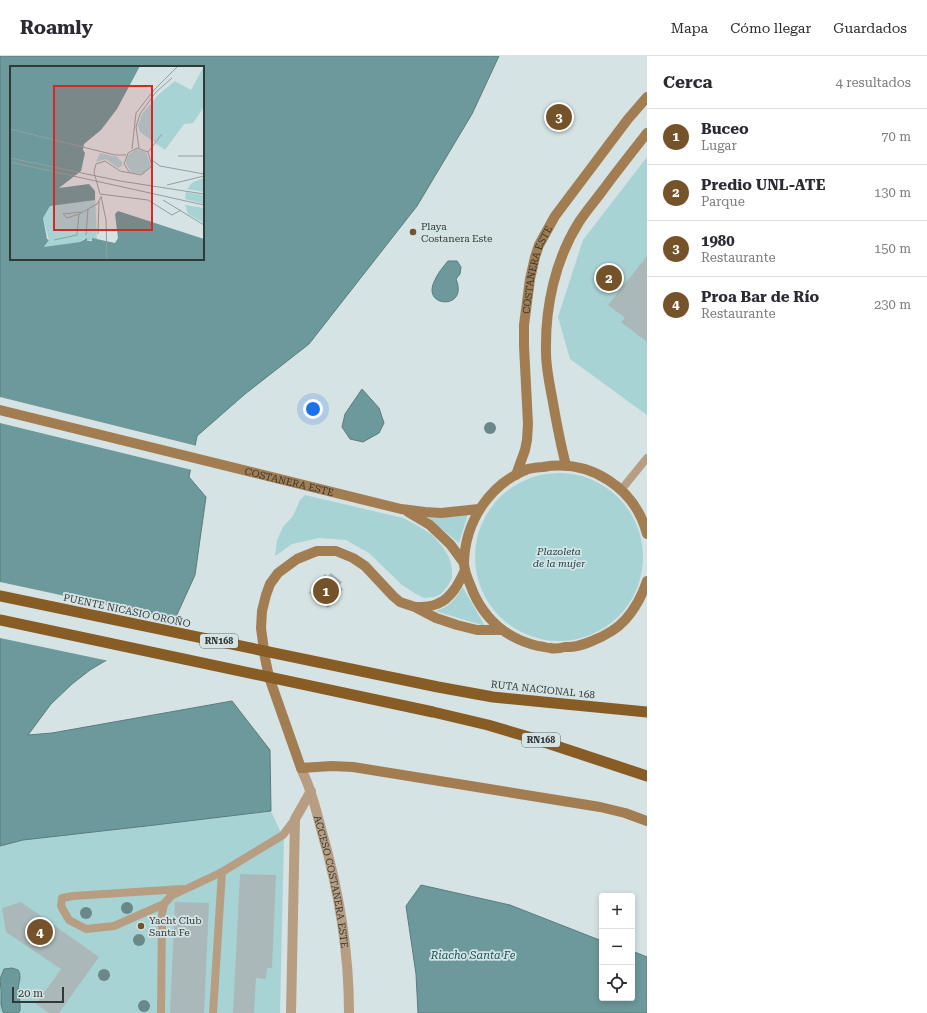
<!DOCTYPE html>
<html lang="es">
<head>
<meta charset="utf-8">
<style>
  :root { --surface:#fff; --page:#f2f2f3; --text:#2b2b33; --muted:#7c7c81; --line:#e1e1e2; --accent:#75532a }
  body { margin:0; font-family:"Roboto Serif",serif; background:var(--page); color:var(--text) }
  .controls { position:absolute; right:12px; bottom:12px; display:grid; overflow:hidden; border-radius:4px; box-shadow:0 2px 6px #0003 }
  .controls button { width:36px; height:36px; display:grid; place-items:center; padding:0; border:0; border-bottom:1px solid var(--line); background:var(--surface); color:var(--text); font:20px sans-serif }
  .scale { position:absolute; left:12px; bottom:10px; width:52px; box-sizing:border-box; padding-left:4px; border:2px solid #323838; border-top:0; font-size:11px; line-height:14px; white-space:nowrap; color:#323838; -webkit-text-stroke:3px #d6e3e4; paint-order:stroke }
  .you { position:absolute; left:313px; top:353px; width:14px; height:14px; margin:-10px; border:3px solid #fff; border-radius:50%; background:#1a73e8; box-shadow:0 0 0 6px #1a73e833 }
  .badge { display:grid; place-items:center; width:26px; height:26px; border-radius:50%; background:var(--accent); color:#fff; font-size:13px; font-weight:700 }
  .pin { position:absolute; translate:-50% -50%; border:2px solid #fff; box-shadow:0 1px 4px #0006 }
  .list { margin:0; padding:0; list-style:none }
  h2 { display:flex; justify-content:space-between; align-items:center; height:52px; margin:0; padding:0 16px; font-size:17px }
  h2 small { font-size:13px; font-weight:400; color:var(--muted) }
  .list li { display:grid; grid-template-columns:26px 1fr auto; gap:12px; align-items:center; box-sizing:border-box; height:56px; padding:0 16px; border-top:1px solid var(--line) }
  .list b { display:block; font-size:15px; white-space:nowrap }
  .list p { margin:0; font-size:13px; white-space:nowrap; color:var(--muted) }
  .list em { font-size:13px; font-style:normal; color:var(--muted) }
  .icon { flex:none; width:22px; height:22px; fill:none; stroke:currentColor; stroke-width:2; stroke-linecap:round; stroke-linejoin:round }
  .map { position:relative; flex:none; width:647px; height:957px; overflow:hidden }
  header { display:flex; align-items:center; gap:24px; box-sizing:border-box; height:56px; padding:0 20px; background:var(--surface); border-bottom:1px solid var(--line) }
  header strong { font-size:19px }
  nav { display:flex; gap:22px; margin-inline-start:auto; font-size:14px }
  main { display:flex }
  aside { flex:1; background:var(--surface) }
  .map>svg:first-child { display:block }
</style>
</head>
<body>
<header>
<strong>Roamly</strong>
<nav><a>Mapa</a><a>Cómo llegar</a><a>Guardados</a></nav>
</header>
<main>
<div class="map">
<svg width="647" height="957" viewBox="0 0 647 957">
  <rect width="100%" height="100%" fill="#d6e3e4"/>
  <g fill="#a8d3d5">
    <polygon points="647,101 647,359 570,303 558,261 583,184"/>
    <circle cx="559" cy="501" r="84"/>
    <polygon points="305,439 403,462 415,468 431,478 442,490 449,501 452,512 452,522 447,531 441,538 434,541 424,542 416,538 402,529 369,497 346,484 319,482 292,488 275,500 277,484 283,471 293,460 300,444"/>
    <path d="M468 458 459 487 427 461C441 462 454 461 468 458Z"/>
    <path d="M462 530 485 570 435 555C448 552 457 543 462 530Z"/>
    <polygon points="269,701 271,755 284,783 280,957 0,957 0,742"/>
  </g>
  <g fill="#6c999b" stroke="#5b7c7d" fill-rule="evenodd">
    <path d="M0 0H499L472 58 417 150 309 288 245 338 197 380 189 421 206 441 195 519 175 563 90 614 72 628 51 648 28 679 52 677 232 645 270 694 271 755 155 769 23 784 0 790ZM11 11H203V203H11Z"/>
    <path d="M448 205H457L461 211 460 218 456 223C469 254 422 252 434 226 437 218 443 211 448 205Z"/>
    <polygon points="362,333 379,352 384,367 379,377 363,386 350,383 342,371 345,358"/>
    <polygon points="421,829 510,849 602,885 602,942 632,942 632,895 647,901 647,957 418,957 416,918 406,850"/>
    <path d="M12 912 18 914C22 920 19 925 18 933 18 940 21 948 20 955L18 957H5L3 956 1 949V934L0 923 4 913Z"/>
  </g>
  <g fill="#d6e3e4">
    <polygon points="0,341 197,390 192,414 0,367"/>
    <polygon points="0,526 177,564 109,605 0,582"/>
  </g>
  <g fill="#abb8b9">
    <polygon points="647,200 647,286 621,266 625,262 608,249"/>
    <polygon points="331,517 342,526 339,530 343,533 328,552 309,537 325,518 327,521"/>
    <polygon points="240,818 276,819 272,912 267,912 266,923 256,922 254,957 233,957"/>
    <polygon points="21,846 99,901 59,957 49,957 36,948 61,913 6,876 2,852"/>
    <polygon points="175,846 209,847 204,957 170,957"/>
  </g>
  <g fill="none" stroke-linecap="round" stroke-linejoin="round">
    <g stroke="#b79e82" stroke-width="8">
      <polyline points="621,434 647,402"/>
      <polyline points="164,848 114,870 86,873 69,864 61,850 62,842 73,840 182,833"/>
      <polyline points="161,957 162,858 164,848 171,840 222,816 283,779 295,763"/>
      <polyline points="213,957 222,816"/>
    </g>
    <g stroke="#b79e82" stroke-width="10">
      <path id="s1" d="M301 712C304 720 308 727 310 735 315 748 318 762 322 776 339 835 349 896 349 957"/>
      <polyline points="291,957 295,763 311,735"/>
    </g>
    <g stroke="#a27d52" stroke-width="10">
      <path id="s2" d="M0 354 401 453 425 456 441 457 479 453"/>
      <path d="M566 409C560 387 556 364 552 341 549 326 546 311 546 296 545 251 555 204 579 166 586 155 595 145 603 134 617 115 632 96 647 77"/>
      <path id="s3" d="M516 419 525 394 527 384 528 368 524 290V269L530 223 535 201 539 189 555 160 628 63 647 41"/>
      <polyline points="408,456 430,469 450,488 464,507"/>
      <path d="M647 478C635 432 591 403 543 411 538 411 533 412 528 413 489 428 465 466 464 507 464 517 470 527 473 536 486 565 508 583 538 590 542 590 546 592 550 592 555 593 561 592 565 591 569 591 574 591 577 590 582 589 587 587 592 585 602 581 617 573 625 564 635 553 642 540 647 525"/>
      <path d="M415 551C422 551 430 551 437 548 451 543 459 527 465 514"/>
      <polyline points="502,574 477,574 457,569 436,562 415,551 400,546 393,540 365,510 353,502 336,495 317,495 297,503 278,517 270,528 266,539 262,555 261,572 265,602 269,621 301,712 332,710 353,711 600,751 625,757 647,765"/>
    </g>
    <g stroke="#875c25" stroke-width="11">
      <polyline points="0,540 438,631 493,641 647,656"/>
      <polyline points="0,564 433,656 488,669 532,682 647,720"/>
    </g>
  </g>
  <g fill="#6a888a">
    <circle cx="490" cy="372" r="6"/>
    <circle cx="127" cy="852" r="6"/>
    <circle cx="86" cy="857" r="6"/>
    <circle cx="139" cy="884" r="6"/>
    <circle cx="104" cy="919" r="6"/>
    <circle cx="144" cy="950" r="6"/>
  </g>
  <g fill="#75532a" stroke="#d6e3e4" stroke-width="1.5">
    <circle cx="413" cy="176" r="4"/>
    <circle cx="141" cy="870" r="4"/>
  </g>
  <g text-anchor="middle" stroke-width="3.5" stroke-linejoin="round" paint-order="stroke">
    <g fill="#d6e3e4" stroke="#636b6c" stroke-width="1">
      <rect x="200" y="578" width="38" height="14" rx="3"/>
      <rect x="522" y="677" width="38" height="14" rx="3"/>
    </g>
    <g font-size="9" font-weight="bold" fill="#323838">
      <text x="219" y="588">RN168</text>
      <text x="541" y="687">RN168</text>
    </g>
    <g font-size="10" fill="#323838" stroke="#d6e3e4" text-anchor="start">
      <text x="421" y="174">Playa<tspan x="421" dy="12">Costanera Este</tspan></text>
      <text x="149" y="868">Yacht Club<tspan x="149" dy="12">Santa Fe</tspan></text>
    </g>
    <g font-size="10" fill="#323838" stroke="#d6e3e4">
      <text dy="4" stroke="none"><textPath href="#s3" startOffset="209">COSTANERA ESTE</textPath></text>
      <text dy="4" stroke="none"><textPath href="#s2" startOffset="298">COSTANERA ESTE</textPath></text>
      <text transform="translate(127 554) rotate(12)" y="4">PUENTE NICASIO OROÑO</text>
      <text transform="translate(543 633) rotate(6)" y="4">RUTA NACIONAL 168</text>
      <text dy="4" stroke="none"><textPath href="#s1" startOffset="118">ACCESO COSTANERA ESTE</textPath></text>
    </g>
    <g font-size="10" font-style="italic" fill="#123e40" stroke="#d6e3e4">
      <text x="559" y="499">Plazoleta<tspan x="559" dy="12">de la mujer</tspan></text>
    </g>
    <g font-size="11" font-style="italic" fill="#125558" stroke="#d6e3e4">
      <text x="473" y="903">Riacho Santa Fe</text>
    </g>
  </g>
  <g transform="translate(10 10)">
    <rect width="194" height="194" fill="#d6e3e4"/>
    <path d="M194 0V41L183 57 174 58 155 84 130 66 128 60 132 48 149 28 165 15 181 24ZM126 83 136 86 141 100 133 108 122 107 116 98 117 90ZM90 87 107 91 112 96V100L108 102 96 93 86 96ZM194 112V126L177 123 183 116ZM85 126 87 173 77 175 74 172 70 176 34 182 39 174 33 152 40 140ZM176 126 194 129V138L175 133ZM175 139 194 142V157L178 148Z" fill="#a8d3d5"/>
    <path d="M0 0H130L107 43 91 64 74 78 73 84 75 87 71 105 49 122 79 118 85 125V134L40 140 33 152 37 173 39 174 34 181 70 176 77 172V175H82V172L105 177 108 172 105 148 108 145 194 173V194H0Z" fill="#6c999b"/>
    <path fill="none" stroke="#949f9f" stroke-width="1" d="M0 63 105 89H116M129 82 126 61 130 48 146 26 162 12M122 83 126 47 144 24 168 0M138 86 152 68M168 90H194M0 92 110 115 194 128M142 94 150 100 194 108M0 96 194 139M120 107 114 98 118 87 127 82 138 86 142 100 131 109 110 105 95 95 86 98 84 106 90 128 138 134 162 149 171 144M157 119 194 110M91 130 96 154 97 194M153 134 194 159M69 148 57 152 53 148 71 146M88 168 89 135M76 169 78 143M44 174 67 169 69 148 87 138 91 131"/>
    <path fill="#d62828" fill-opacity="0.15" stroke="#d62828" stroke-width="2" d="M44 20H142V164H44Z"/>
    <rect width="194" height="194" fill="none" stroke="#323838" stroke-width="2"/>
  </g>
</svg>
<div class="controls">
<button>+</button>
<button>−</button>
<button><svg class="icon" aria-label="locate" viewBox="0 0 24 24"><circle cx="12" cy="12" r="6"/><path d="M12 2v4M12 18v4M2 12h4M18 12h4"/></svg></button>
</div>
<div class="scale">20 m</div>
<div class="you"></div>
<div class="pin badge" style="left:326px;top:535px">1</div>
<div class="pin badge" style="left:609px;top:222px">2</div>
<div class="pin badge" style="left:559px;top:61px">3</div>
<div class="pin badge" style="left:40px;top:876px">4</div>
</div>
<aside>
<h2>Cerca<small>4 resultados</small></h2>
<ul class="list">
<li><span class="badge">1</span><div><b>Buceo</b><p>Lugar</p></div><em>70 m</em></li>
<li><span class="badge">2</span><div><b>Predio UNL-ATE</b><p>Parque</p></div><em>130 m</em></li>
<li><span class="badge">3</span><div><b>1980</b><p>Restaurante</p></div><em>150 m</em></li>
<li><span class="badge">4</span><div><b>Proa Bar de Río</b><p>Restaurante</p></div><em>230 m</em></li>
</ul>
</aside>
</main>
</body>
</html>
